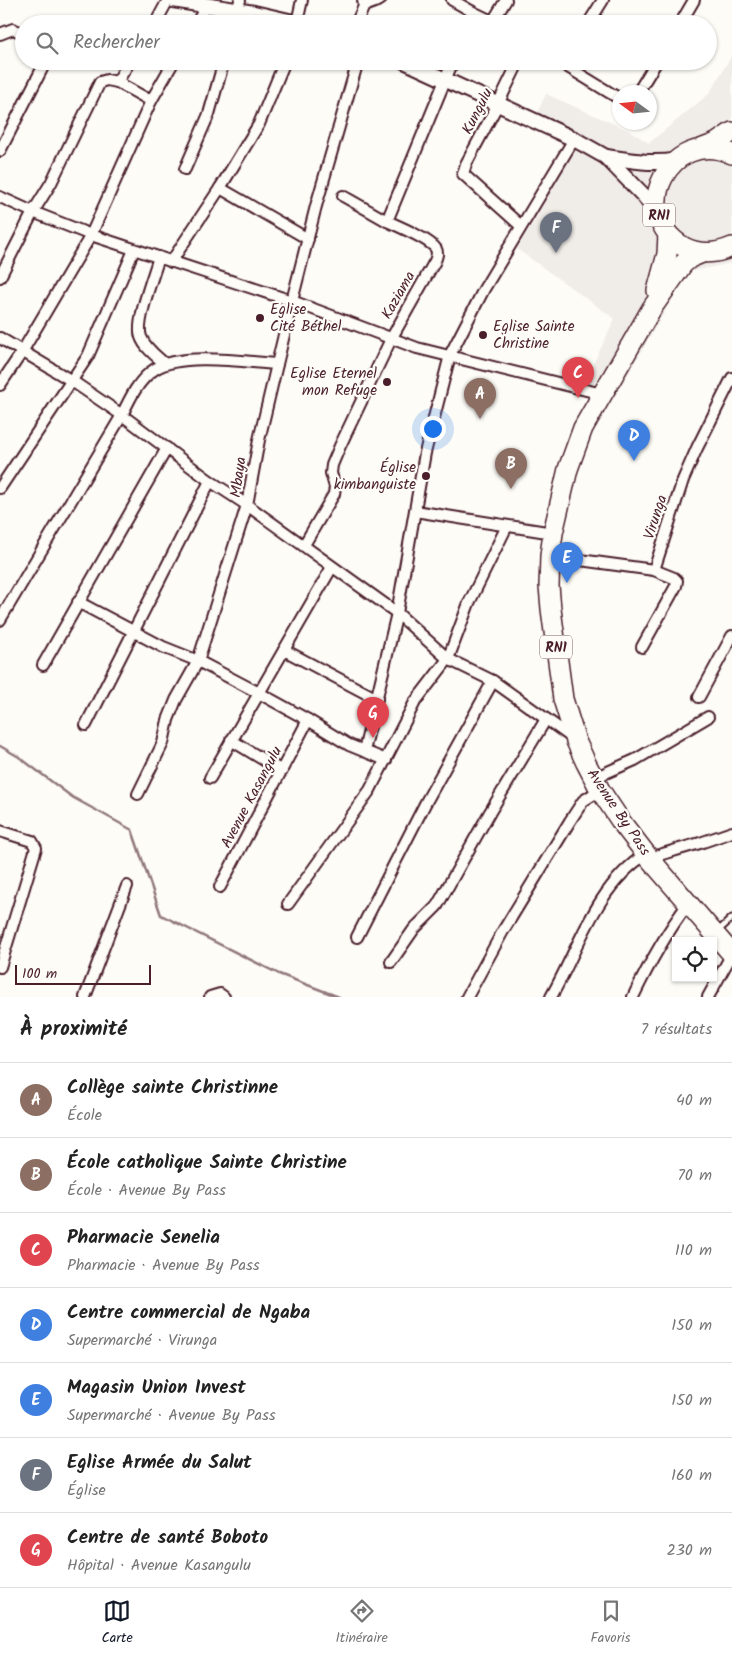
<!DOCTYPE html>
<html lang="fr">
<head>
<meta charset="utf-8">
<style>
  :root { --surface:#fff; --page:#f6f6f6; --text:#222; --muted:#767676; --line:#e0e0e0; --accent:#111827 }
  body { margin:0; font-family:Kalam,sans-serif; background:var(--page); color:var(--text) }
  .controls { position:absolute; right:15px; bottom:15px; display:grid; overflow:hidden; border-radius:0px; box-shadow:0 1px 4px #0004 }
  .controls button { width:45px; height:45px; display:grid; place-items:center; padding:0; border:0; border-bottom:1px solid var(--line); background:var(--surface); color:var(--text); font:25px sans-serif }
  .compass { position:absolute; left:612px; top:85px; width:45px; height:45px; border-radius:50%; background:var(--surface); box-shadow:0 1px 4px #0004; rotate:285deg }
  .scale { position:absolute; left:15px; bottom:12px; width:136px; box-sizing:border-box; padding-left:5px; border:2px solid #4a1f2b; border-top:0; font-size:14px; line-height:18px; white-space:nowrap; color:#4a1f2b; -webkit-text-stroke:4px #fdfcf7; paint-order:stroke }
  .you { position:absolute; left:432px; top:428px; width:18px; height:18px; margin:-12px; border:4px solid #fff; border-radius:50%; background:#1a73e8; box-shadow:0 0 0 8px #1a73e833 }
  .badge { display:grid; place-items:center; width:32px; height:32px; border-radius:50%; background:var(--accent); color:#fff; font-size:16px; font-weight:700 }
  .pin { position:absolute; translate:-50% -41px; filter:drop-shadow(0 1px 2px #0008) }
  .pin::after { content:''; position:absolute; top:26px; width:18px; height:15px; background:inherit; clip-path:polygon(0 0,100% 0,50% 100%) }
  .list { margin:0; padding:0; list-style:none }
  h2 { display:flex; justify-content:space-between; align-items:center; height:65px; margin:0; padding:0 20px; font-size:21px }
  h2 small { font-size:16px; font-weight:400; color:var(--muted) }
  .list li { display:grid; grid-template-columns:32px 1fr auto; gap:15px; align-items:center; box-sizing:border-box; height:75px; padding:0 20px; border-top:1px solid var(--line) }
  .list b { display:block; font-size:19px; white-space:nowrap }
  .list p { margin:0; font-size:16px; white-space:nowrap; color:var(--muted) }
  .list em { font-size:16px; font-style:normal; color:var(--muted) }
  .icon { flex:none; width:28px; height:28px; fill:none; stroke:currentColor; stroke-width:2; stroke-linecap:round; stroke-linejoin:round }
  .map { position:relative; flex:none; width:732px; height:997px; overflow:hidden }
  .search { position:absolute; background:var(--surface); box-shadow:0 1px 4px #0004; left:15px; right:15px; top:15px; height:55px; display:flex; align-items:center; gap:12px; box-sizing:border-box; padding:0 18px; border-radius:28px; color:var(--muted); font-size:19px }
  .sheet { height:590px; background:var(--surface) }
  nav { display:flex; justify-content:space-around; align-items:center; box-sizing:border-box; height:70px; border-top:1px solid var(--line); background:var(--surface); font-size:14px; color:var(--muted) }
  nav a { display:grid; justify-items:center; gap:2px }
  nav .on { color:var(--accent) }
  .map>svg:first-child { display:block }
</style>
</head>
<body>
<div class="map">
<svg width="732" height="997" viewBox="0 0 732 997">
  <rect width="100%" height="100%" fill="#fdfcf7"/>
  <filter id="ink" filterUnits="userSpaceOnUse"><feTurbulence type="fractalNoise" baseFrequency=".02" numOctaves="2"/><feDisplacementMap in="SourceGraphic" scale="10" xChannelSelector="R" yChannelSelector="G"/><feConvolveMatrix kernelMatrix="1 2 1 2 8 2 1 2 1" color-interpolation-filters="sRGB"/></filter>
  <g filter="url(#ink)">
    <polygon fill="#f0ece8" points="732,55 732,263 688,272 615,396 583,385 615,319 517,249 547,199 551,188 579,139 535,117 546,94 628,130 649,143 709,94"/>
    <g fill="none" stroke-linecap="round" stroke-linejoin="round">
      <polyline stroke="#91777b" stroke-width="2.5" points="0,746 19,757 72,797 132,830 161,915 279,974 339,997"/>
      <g stroke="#4a1f2b" stroke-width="9">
        <polyline id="lane" points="717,932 732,918"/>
      </g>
      <g stroke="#4a1f2b" stroke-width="14">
        <g id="street">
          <polyline points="452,0 473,12 498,24"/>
          <polyline points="364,6 380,0"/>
          <polyline points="493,21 506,0"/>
          <polyline points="155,24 168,0"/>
          <polyline points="196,24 207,5"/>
          <polyline points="235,24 240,0"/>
          <polyline points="299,24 298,18 302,0"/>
          <polyline points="356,24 364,6 363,0"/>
          <polyline points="468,24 473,12"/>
          <polyline points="588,24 603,0"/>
          <polyline points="680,24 694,0"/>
          <polyline points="0,34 13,29 24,34"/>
          <polyline points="519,61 498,104 466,164 463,174 521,226"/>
          <polyline points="558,61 620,99"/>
          <polyline points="117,82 151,101"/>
          <polyline points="638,92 657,61"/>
          <polyline points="0,151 46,61"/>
          <polyline points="185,169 209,114 224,61"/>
          <polyline points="220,188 308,239"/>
          <polyline points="343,196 387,221"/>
          <polyline points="0,197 33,212 91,235 292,301 417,348 602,394"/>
          <path d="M159 257C154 274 135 322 141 337 145 348 156 356 164 363"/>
          <polyline points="171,262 220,188 259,124 285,61"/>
          <polyline points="0,277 33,212 51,183 100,82 107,80 117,82 130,61"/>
          <polyline points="0,338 72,381 122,415 210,481 247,505 397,613 448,659 493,681 574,739"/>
          <polyline points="0,385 22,352 91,235 151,101 174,61"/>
          <polyline points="0,488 88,356 134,250"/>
          <polyline points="415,511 553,533"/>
          <path d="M304 545 334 494 335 487 331 473 332 465 340 446 391 339 435 261C437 256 438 253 436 249 431 240 398 226 387 221L453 61"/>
          <polyline points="550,556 654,570 683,480 697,448 732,378"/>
          <polyline points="78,602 163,647 198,661 259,693 308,720 349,745 386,760"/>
          <path d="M0 620 122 415C130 398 139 379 155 369 181 352 246 362 277 364"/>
          <polyline points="642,647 676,586 677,581 674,578 654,570"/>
          <polyline points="284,650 377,699"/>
          <polyline points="43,665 167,448"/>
          <polyline points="699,697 732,636"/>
          <polyline points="86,725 210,481"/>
          <polyline points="231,740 282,771"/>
          <polyline points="364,751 397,613 425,453 450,355 484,289 574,139"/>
          <polyline points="210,778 332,567"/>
          <polyline points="594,778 635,760 708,717"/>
          <polyline points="138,794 163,743 168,720 176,700 198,661 247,505 259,440 292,301 316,206 358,61"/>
          <polyline points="0,831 32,841 36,848 0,967"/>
          <polyline points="649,858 700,843 732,832"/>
          <polyline points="220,887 308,720"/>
          <polyline points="288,904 370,790 415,702 448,659 469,603 507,526"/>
          <polyline points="357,937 426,802 493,681"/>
          <polyline points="391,962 414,929 437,906 490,812 546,719"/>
          <polyline points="85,997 127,886"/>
          <polyline points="210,997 220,994 224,997"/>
          <polyline points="467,997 503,931 570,821 583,801 600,790"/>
          <path d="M551 997C579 948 596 886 646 854"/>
          <path d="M633 997C649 964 666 933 688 904"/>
          <polyline points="708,997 732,954"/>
        </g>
      </g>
      <g stroke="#4a1f2b" stroke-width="18">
        <g id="secondary">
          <polyline points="173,0 254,13 302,24"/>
          <polyline points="404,61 574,139 606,157 645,197 659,216"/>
          <path d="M606 157C630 160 653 165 677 160"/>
        </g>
      </g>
      <g stroke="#4a1f2b" stroke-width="22">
        <g id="highway">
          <polyline points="703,148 716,143 732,132"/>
          <path d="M732 154C670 126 626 214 684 247 700 255 716 254 732 247"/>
          <polyline points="702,253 690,258 683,264 652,308 583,428 568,469 553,533 550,556 549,586 551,609 563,699 576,741 586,763 600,790 622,823 649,858 732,954"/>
          <polyline points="657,291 667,254 668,234"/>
        </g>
      </g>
      <use href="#lane" stroke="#fdfcf7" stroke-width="5"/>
      <use href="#street" stroke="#fdfcf7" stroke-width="10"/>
      <use href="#secondary" stroke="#fdfcf7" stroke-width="14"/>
      <use href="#highway" stroke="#fdfcf7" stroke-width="19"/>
    </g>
  </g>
  <g fill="#4a1f2b" stroke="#fdfcf7" stroke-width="2">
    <circle cx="260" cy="318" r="5"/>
    <circle cx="483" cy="335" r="5"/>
    <circle cx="387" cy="382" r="5"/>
    <circle cx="426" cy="476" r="5"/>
  </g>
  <g text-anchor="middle" stroke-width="4.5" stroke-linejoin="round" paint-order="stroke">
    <g fill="#fdfcf7" stroke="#806168" stroke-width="1">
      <rect x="643" y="203.5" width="32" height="23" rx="4"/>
      <rect x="540" y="635.5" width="32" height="23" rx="4"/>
    </g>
    <g font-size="14" font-weight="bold" fill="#4a1f2b">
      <text x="659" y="220">RN1</text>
      <text x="556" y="652">RN1</text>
    </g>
    <g font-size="15" fill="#4a1f2b" stroke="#fdfcf7">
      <text transform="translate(477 111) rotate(-63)" y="5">Kungulu</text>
      <text transform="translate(398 295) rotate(-60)" y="5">Kaziama</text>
      <text transform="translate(238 477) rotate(-82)" y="5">Mbaya</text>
      <text transform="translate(655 517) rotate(-72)" y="5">Virunga</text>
      <text transform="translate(251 797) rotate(-62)" y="5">Avenue Kasangulu</text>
      <text transform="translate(619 812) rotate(56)" y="5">Avenue By Pass</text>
    </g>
    <g font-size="15" fill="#4a1f2b" stroke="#fdfcf7" text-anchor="start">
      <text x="270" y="314">Eglise<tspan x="270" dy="17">Cité Béthel</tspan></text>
      <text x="493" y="331">Eglise Sainte<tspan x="493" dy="17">Christine</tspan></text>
      <text x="377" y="378" text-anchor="end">Eglise Eternel<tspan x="377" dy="17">mon Refuge</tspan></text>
      <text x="416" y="472" text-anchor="end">Église<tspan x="416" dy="17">kimbanguiste</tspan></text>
    </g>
  </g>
</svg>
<div class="controls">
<button><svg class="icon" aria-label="locate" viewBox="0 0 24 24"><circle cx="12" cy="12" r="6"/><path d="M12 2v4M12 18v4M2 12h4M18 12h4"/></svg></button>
</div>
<svg class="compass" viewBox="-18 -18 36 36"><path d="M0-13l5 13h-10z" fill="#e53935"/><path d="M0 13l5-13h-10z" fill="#767676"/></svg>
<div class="scale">100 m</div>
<div class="you"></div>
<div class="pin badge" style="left:480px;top:419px;background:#8d6e63">A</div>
<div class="pin badge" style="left:511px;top:489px;background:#8d6e63">B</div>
<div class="pin badge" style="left:578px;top:398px;background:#e0444e">C</div>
<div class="pin badge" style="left:634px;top:461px;background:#3f7fe0">D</div>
<div class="pin badge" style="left:567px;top:583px;background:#3f7fe0">E</div>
<div class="pin badge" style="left:556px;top:253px;background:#6b7280">F</div>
<div class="pin badge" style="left:373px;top:738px;background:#e0444e">G</div>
<div class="search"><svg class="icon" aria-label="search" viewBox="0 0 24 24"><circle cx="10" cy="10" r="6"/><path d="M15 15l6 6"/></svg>Rechercher</div>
</div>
<section class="sheet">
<h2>À proximité<small>7 résultats</small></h2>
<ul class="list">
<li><span class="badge" style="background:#8d6e63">A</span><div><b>Collège sainte Christinne</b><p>École</p></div><em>40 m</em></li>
<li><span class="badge" style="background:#8d6e63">B</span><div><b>École catholique Sainte Christine</b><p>École · Avenue By Pass</p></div><em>70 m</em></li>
<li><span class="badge" style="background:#e0444e">C</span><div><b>Pharmacie Senelia</b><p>Pharmacie · Avenue By Pass</p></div><em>110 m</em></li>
<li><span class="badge" style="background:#3f7fe0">D</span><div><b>Centre commercial de Ngaba</b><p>Supermarché · Virunga</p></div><em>150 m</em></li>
<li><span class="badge" style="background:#3f7fe0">E</span><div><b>Magasin Union Invest</b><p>Supermarché · Avenue By Pass</p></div><em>150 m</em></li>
<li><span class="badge" style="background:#6b7280">F</span><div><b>Eglise Armée du Salut</b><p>Église</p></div><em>160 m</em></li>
<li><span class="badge" style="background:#e0444e">G</span><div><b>Centre de santé Boboto</b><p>Hôpital · Avenue Kasangulu</p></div><em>230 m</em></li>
</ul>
</section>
<nav>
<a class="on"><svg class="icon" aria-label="map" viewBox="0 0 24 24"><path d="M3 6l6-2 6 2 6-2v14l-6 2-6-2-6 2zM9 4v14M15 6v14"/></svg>Carte</a>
<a><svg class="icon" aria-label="directions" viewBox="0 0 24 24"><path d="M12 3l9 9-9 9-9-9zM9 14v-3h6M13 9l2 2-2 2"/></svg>Itinéraire</a>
<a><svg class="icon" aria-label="saved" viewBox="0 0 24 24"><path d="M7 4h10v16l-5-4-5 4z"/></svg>Favoris</a>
</nav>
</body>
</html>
